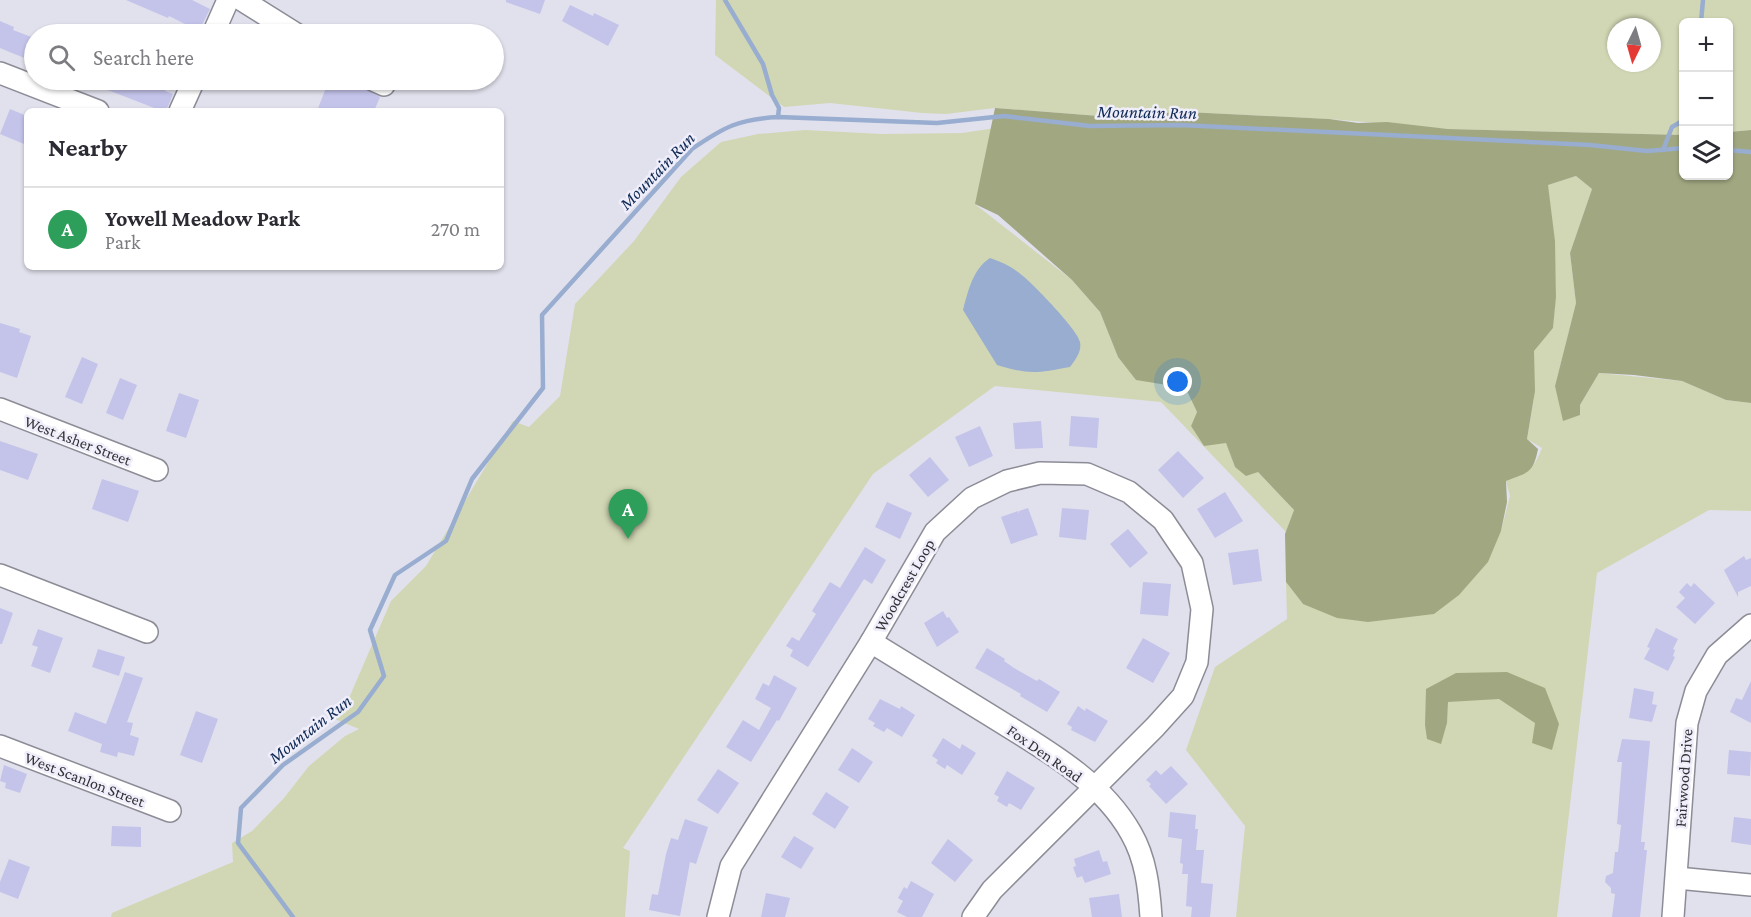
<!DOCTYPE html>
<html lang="en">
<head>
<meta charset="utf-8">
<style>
  :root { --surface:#fff; --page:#f2f2f3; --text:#2b2b33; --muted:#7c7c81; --line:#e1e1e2; --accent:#1d59aa }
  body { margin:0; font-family:"Crimson Pro",serif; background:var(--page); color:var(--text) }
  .controls { position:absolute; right:18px; top:18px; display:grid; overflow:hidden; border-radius:9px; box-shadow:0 2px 4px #0004 }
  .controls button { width:54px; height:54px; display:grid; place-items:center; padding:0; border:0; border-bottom:2px solid var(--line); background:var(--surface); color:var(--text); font:30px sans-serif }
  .compass { position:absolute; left:1607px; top:18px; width:54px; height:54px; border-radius:50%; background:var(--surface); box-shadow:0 2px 4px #0004; rotate:185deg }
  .you { position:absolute; left:1178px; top:382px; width:21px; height:21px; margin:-15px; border:4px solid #fff; border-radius:50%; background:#1a73e8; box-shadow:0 0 0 9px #1a73e833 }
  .badge { display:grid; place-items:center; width:39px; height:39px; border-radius:50%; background:var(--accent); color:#fff; font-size:20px; font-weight:700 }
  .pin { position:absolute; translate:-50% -50px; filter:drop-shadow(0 2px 3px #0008) }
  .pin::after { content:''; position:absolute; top:32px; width:21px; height:18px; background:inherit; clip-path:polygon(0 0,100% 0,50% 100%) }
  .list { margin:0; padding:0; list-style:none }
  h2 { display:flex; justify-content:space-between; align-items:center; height:78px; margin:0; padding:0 24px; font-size:26px }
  h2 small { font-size:20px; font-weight:400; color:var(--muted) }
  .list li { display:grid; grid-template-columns:39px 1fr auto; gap:18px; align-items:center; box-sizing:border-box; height:84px; padding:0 24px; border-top:2px solid var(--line) }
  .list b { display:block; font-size:22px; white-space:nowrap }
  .list p { margin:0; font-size:20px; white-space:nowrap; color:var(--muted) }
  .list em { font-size:20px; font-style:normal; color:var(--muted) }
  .icon { flex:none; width:33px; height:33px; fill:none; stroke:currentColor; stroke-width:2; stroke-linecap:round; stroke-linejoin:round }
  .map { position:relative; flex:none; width:1751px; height:917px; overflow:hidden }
  .search { position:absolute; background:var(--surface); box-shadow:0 2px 4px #0004; left:24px; top:24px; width:480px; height:66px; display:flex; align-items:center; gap:15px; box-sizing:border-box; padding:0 21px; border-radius:33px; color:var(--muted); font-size:22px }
  .panel { position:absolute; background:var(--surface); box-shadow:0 2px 4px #0004; left:24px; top:108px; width:480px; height:162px; border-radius:9px }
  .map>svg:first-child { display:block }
</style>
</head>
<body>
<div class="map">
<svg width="1751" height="917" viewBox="0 0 1751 917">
  <rect width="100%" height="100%" fill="#e1e1ed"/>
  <g fill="#d1d7b4" fill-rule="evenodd">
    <path d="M716 0H1751V130L1729 132 1728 22H1684L1683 135 1448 129 1329 119 1187 112 1099 116 995 108 946 114 922 113 830 103 784 107 715 55ZM1616 27H1652V63H1616Z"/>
    <polygon points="1009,126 976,205 1072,280 1100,312 1118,357 1167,385 1187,391 1197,412 1191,426 1204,445 1226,442 1235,467 1258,472 1294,510 1286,532 1161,402 995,386 873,474 623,848 630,851 625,917 111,917 112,913 233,862 232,843 252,831 284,798 309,766 345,736 359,729 335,719 349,698 391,601 426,566 513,421 529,427 560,396 575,304 634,241 681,177 721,142 758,134 805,130 882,134 962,133"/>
    <path d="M1576 176 1592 189 1570 253 1576 303 1555 386 1580 405 1599 373 1682 381 1726 400 1751 403V511L1709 510 1597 573 1557 917H1236L1245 826 1186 750 1215 667 1287 619 1286 582 1303 604 1501 531 1510 496 1506 481C1528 472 1533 471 1542 448L1527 439 1534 398V350L1553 328 1556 291 1554 239 1547 185Z"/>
  </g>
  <g fill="#a1a881">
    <path d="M995 108 1099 116 1187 112 1329 119 1358 123 1387 122 1448 129 1683 135 1684 176H1728L1729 132 1751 130V403L1726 400 1682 381 1634 375 1599 373 1580 405V415L1563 421 1555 386 1576 303 1570 253 1592 189 1576 176 1548 185 1555 241 1556 297 1553 328 1534 351 1535 391 1527 439 1538 449C1533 474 1528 472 1506 481L1507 502 1501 531 1488 562 1459 595 1434 614 1368 622 1337 618 1303 604 1286 582 1285 534 1294 510 1258 472 1246 476 1235 467 1226 443 1204 446 1191 426 1197 412 1187 391 1167 385 1136 380 1118 357 1100 312 1072 280 998 215 975 204Z"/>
    <polygon points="1507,672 1545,688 1559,724 1552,750 1532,743 1535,723 1499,699 1448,702 1447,723 1441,744 1427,739 1425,725 1426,689 1456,673"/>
  </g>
  <path fill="#98adcf" d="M990 258C1002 262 1013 267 1023 276 1034 285 1078 330 1080 342 1082 352 1075 360 1070 367 1037 373 1029 375 997 365L963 310C968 291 973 269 990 258Z"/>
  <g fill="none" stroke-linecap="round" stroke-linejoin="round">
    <g stroke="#98adcf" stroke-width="4.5">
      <polyline points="725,0 763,64 772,95 779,108 778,117"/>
      <polyline points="1701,22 1703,0"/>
      <polyline points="1663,150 1672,127 1684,120"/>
      <polyline points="1728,150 1751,152"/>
      <path d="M293 917 238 843 241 808 283 765 358 712 384 676 370 630 395 575 446 541 472 479 543 388 542 315 692 149C724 127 739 119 778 117L937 123 1004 116 1090 126 1181 125 1590 145 1647 151 1684 148"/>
    </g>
  </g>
  <g fill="#c4c3ea">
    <polygon points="126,0 192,0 210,9 199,31 169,16 168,18"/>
    <polygon points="506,0 545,0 540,14 506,2"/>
    <polygon points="570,5 593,16 594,13 619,25 608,46 562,21"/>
    <polygon points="0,21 14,27 13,30 34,38 34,62 0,48"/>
    <polygon points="82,80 139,80 154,85 157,80 162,80 169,82 165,91 173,94 166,111 162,111"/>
    <polygon points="329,80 361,80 363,88 380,97 374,111 317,111"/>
    <polygon points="10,109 27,116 27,137 24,144 0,134"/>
    <polygon points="0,323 20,329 19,332 31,336 17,378 0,372"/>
    <polygon points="82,357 98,364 82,404 65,397"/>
    <polygon points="120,378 137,385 123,420 106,413"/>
    <polygon points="179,393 199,400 186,438 166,431"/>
    <polygon points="1071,416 1099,418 1097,448 1069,446"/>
    <polygon points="1041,421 1043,448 1015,449 1013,423"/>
    <polygon points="980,426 993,456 969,467 955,437"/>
    <polygon points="0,441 38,454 28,480 0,470"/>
    <polygon points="1178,451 1204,478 1183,498 1158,470"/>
    <polygon points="930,457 949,480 928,497 909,475"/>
    <polygon points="102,479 139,491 128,522 92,509"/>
    <polygon points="1225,492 1243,521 1215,538 1197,509"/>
    <polygon points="887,502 912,513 900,539 875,527"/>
    <polygon points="1028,508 1038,535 1011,544 1001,517 1018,511 1019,514 1019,511"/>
    <polygon points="1062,508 1089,510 1086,540 1059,537"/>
    <polygon points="1128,529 1148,553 1130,568 1110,544"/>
    <polygon points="865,547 886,560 872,584 864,579 808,667 790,656 793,650 786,646 792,637 799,641 816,614 812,611 830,582 840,588"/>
    <polygon points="1258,549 1262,581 1233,585 1228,553"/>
    <polygon points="1744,556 1746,560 1751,558 1751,586 1738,592 1738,597 1724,570"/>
    <polygon points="1143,582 1171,584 1168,616 1140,614"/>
    <polygon points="1687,583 1691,587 1694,583 1715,603 1695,624 1676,607 1685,598 1679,592"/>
    <polygon points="0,608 13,613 2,644 0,644"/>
    <polygon points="943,611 947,618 949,617 959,632 937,647 924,623"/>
    <polygon points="1656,628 1678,639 1673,649 1675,650 1673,656 1675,657 1668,671 1644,659 1650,648 1647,647"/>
    <polygon points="38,629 63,638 50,673 31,666 38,647 32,645"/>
    <polygon points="1143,638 1170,653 1153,683 1126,668"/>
    <polygon points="987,648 1005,659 1004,661 1014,668 1037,681 1039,679 1060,692 1047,712 1020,696 1021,694 975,668"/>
    <polygon points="98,649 125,657 119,676 92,667"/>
    <polygon points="125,672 143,678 127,722 133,723 130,735 139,738 134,756 118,752 117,757 100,752 102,744 68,731 75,712 106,724"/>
    <polygon points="774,675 797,688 779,721 777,720 751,762 726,747 743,720 759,730 771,708 755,699 763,683 769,686"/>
    <polygon points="1751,681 1751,723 1730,712 1736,698 1742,700"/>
    <polygon points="1634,688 1654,692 1652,704 1657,705 1652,722 1629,718"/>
    <polygon points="880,699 900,709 901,706 915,715 902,737 887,728 884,732 873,726 875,723 868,719"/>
    <polygon points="1078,706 1085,711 1086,708 1108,721 1095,742 1071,730 1072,727 1067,724"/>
    <polygon points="196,711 218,719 202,763 180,755"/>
    <polygon points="943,738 960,749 962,744 976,753 962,775 947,765 945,769 936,763 938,760 932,756"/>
    <polygon points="1622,739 1650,741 1641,842 1645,842 1644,850 1647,850 1640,917 1612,917 1615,894 1611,893 1611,888 1605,882 1606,876 1613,873 1615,852 1618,852 1621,825 1617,824 1622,762 1617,762"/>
    <polygon points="852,748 873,762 859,783 838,770"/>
    <polygon points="1729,750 1751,752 1750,776 1727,774"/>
    <polygon points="4,765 27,774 20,793 5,788 6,783 0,781"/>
    <polygon points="1171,766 1188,784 1166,804 1149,786 1151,784 1146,780 1156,770 1161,775"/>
    <polygon points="718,769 739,783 718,814 697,800"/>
    <polygon points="1007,771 1035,788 1021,810 1009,803 1007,807 997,801 999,797 994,794"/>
    <polygon points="826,792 849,807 835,829 812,814"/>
    <polygon points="1170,812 1196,815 1195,829 1198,829 1196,850 1204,850 1201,883 1213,884 1210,917 1191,917 1192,907 1186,906 1188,874 1182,874 1183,864 1180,863 1182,839 1168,837"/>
    <polygon points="1734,817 1751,819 1751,845 1731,842"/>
    <polygon points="685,819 708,827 696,864 690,862 680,916 649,910 652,894 658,895 666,854 671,838 678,840"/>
    <polygon points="112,826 141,827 141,847 111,846"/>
    <polygon points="794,836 814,848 801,869 781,857"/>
    <polygon points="948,839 973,860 955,882 931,863"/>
    <polygon points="1099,850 1103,862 1107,861 1111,874 1085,883 1082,876 1077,878 1073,867 1076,866 1074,859"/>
    <polygon points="9,859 30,867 18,899 0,892 0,882"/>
    <polygon points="911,881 934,894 922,917 907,917 897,912 903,901 898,898 904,887 907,889"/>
    <polygon points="766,893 790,898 785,917 761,917"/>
    <polygon points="1119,894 1122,917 1092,917 1089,898"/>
  </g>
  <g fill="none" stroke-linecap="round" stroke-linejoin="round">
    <g stroke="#8c8c97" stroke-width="24">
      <g id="minor">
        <polyline points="242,0 296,34"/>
        <polyline points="213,34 228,0"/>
        <polyline points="0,73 98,111"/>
        <polyline points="373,80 384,85"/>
        <polyline points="180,111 194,80"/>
        <polyline points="0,409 157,470"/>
        <polyline points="0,575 147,632"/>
        <path d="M871 642C910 666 949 690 988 714 1039 746 1100 778 1131 833 1146 859 1149 888 1151 917"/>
        <polyline points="0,746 170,811"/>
        <polyline points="1677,878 1751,885"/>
        <polyline points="718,917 731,866 871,642 935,532 972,498 1007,481 1040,473 1087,474 1129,492 1163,520 1192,563 1202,609 1197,662 1183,696 1155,727 992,890 973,917"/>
        <polyline points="1673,917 1687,723 1696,691 1717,655 1751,625"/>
      </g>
    </g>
    <use href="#minor" stroke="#fff" stroke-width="21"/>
  </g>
  <g text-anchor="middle" stroke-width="5" stroke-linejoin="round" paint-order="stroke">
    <g font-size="16" fill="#323236" stroke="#efeefa">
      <text transform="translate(78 440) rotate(21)" y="6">West Asher Street</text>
      <text transform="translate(904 585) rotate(-60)" y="6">Woodcrest Loop</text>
      <text transform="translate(1045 753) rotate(35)" y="6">Fox Den Road</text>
      <text transform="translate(1683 778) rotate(-86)" y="6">Fairwood Drive</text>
      <text transform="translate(85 779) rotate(21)" y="6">West Scanlon Street</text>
    </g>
    <g font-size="18" font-style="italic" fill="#0e2954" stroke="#efeefa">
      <text transform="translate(1147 112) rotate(1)" y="6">Mountain Run</text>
      <text transform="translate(657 171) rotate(-46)" y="6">Mountain Run</text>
      <text transform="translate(310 729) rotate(-38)" y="6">Mountain Run</text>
    </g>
  </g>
</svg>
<div class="controls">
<button>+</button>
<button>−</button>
<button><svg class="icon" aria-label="layers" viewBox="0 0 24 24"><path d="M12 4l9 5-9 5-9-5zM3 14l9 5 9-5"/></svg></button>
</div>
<svg class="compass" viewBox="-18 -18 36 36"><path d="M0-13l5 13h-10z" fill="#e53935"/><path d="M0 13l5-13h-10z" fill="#7c7c81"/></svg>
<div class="you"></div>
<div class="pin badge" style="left:628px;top:539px;background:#2e9e5b">A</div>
<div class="search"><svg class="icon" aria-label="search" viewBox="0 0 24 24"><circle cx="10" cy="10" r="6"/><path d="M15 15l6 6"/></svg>Search here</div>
<section class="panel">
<h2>Nearby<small></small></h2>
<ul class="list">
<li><span class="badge" style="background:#2e9e5b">A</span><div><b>Yowell Meadow Park</b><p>Park</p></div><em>270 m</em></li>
</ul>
</section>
</div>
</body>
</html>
